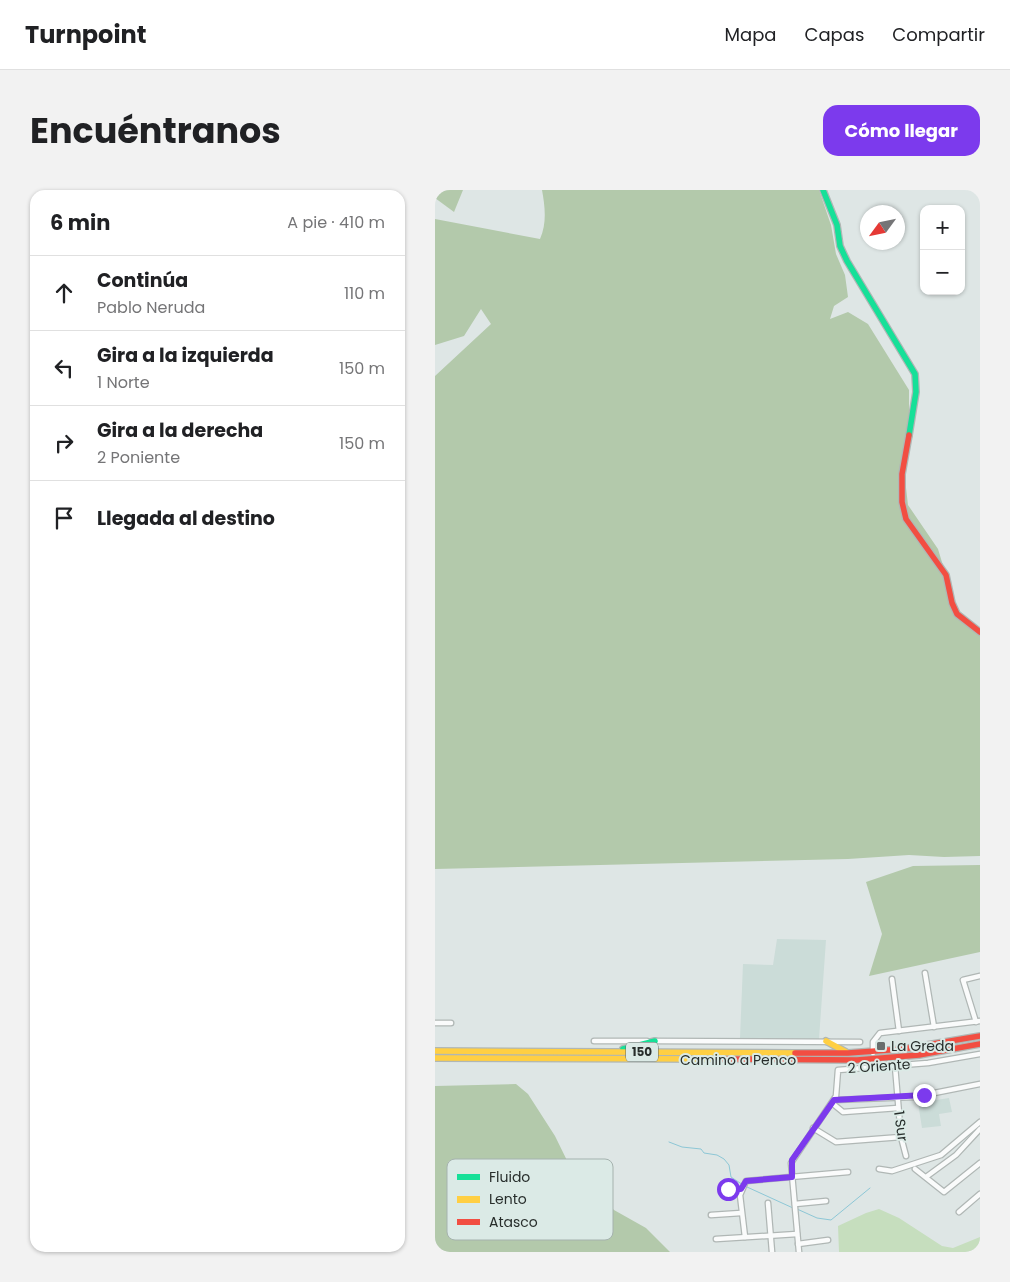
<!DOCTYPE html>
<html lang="es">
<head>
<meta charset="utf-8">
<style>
  :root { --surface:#fff; --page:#f2f2f2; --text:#202124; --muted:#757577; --line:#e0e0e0; --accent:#7c3aed }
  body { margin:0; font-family:Poppins,sans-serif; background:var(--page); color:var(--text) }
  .controls { position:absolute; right:15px; top:15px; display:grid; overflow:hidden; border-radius:10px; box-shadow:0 1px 4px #0004 }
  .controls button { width:45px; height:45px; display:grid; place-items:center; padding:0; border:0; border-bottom:1px solid var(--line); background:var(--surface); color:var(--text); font:25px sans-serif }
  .compass { position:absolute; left:425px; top:15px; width:45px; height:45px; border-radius:50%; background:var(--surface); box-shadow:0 1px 4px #0004; rotate:237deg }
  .stop { position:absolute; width:15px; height:15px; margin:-11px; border:4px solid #7c3aed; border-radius:50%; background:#fff }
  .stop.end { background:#7c3aed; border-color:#fff; box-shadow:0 1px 5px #0008 }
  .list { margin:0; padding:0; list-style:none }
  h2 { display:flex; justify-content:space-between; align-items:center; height:65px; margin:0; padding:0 20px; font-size:21px }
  h2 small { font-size:16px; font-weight:400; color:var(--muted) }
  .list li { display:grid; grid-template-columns:32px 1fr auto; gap:15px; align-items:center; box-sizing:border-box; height:75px; padding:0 20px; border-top:1px solid var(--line) }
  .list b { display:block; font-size:19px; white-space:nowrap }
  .list p { margin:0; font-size:16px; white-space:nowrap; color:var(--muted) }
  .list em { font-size:16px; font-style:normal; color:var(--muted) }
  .icon { flex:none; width:28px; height:28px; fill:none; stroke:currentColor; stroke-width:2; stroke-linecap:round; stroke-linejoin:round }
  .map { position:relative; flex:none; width:545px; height:1062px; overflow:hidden; border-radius:15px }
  header { display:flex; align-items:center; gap:30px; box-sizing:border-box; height:70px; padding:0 25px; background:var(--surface); border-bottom:1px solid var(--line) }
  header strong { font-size:24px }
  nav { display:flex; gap:28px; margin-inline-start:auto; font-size:18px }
  .intro { display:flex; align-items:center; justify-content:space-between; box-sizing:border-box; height:120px; padding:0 30px }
  h1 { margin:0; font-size:35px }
  .button { padding:12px 22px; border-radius:15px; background:var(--accent); color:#fff; font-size:18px; font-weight:700 }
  main { display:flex; gap:30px; padding:0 30px }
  aside { flex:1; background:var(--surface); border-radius:15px; box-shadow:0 1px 4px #0004 }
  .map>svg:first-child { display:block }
</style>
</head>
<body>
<header>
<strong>Turnpoint</strong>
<nav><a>Mapa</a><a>Capas</a><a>Compartir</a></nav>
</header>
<div class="intro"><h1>Encuéntranos</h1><a class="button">Cómo llegar</a></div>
<main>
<aside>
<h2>6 min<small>A pie · 410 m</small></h2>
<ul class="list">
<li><svg class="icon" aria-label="ahead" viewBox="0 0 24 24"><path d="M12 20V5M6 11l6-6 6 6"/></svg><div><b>Continúa</b><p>Pablo Neruda</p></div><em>110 m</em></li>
<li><svg class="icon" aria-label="left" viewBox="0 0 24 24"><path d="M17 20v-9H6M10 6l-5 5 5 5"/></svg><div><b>Gira a la izquierda</b><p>1 Norte</p></div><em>150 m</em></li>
<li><svg class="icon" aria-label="right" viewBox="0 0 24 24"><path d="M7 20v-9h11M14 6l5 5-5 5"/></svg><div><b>Gira a la derecha</b><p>2 Poniente</p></div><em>150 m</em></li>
<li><svg class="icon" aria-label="arrive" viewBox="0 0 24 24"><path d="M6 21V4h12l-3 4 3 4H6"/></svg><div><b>Llegada al destino</b></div></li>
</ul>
</aside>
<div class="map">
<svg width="545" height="1062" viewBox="0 0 545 1062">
  <rect width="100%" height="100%" fill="#dee6e5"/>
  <g fill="#cbdcd8">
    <polygon points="342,749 391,750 384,849 305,848 308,774 338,775"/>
    <polygon points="514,908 517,922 504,924 506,936 487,938 483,913"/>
  </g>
  <polygon fill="#c6debe" points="444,1019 464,1028 507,1056 518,1058 545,1047 545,1062 404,1062 403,1036 431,1023"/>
  <g fill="#b3c9ab">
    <polygon points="0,0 28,0 19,22 0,8"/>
    <path d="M107 0H384L396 35 401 64 410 85 413 107 399 116 395 129 413 122 433 134 474 200V239L470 289 473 315 503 359 522 422 545 441V666L509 667 474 665 413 669 0 679V186L56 134 46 119 29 146 0 155V29L105 49C112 33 110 17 107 0Z"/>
    <polygon points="545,675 545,762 434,786 447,744 431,692 478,676"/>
    <polygon points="81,894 93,904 120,946 144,995 164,1004 179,1020 211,1038 235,1062 0,1062 0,896"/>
  </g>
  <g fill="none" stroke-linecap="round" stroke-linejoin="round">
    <g stroke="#8dc7d6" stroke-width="1">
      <polyline points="234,952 247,957 266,959 269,963 282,965 289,969 294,975 296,987 308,995"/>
      <polyline points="312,997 358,1018"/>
      <polyline points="362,1019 382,1028 396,1030 435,998"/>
    </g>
    <g stroke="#b0b7b5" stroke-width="7">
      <g id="street">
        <polyline points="490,783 499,837"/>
        <polyline points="457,789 464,841"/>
        <polyline points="541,832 528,790 545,786"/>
        <polyline points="0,833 16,833"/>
        <polyline points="159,851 212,851"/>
        <polyline points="220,851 425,852"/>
        <polyline points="438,863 438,852 445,843 545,831"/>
        <polyline points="460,876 466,947 471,966"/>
        <polyline points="399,910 479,907 545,894"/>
        <polyline points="397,913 408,922 463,918"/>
        <polyline points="378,938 401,952 466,947"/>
        <polyline points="444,979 457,981 506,965 545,932"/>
        <polyline points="480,979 509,1002 545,973"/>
        <polyline points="491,987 521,965 545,939"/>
        <polyline points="290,999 306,999"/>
        <polyline points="333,1013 337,1062"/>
        <polyline points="360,1014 391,1011"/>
        <polyline points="524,1022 545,1004"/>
        <polyline points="276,1025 306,1023"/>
        <polyline points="310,1047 305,1005 311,991 413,982"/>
        <polyline points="281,1049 362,1044"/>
        <polyline points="363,1054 393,1050"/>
        <polyline points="364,1062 356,973 401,906 403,880 493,873 545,864"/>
      </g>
    </g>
    <g stroke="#b0b7b5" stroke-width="8">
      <g id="fast">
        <polyline points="388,0 402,35 405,56 412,71 480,184 481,202 474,245"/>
        <polyline points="188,859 220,851"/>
      </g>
    </g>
    <g stroke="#b0b7b5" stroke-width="8">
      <g id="slow">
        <polyline points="391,851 411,862"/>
        <polyline points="0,861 360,863"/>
        <polyline points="0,868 280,869"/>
      </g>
    </g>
    <g stroke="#b0b7b5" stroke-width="8">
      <g id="jam">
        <polyline points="474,245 467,284 467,312 471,329 511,385 517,413 522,424 545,442"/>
        <polyline points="360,863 413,863 468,859 545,846"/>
        <polyline points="280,869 422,870 484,865 545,854"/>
      </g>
    </g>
    <use href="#street" stroke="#fafbfb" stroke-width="4.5"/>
    <use href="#fast" stroke="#16e098" stroke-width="5.5"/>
    <use href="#slow" stroke="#ffcf43" stroke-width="5.5"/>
    <use href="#jam" stroke="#f24e42" stroke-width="5.5"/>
  </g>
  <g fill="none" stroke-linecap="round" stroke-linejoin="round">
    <polyline stroke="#7c3aed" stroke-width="6" points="293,999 306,999 311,991 357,987 357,970 399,910 489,905"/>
  </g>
  <rect fill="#686e6d" stroke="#dbeae6" stroke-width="2" x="441" y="851" width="10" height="10" rx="2.5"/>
  <g text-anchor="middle" stroke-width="4" stroke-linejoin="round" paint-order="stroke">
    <rect fill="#dbeae6" stroke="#5e6664" stroke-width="1" x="191" y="852.5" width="32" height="19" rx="4"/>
    <g font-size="12" font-weight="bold" fill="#282e2c">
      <text x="207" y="866">150</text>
    </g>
    <g font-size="14" fill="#282e2c" stroke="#dbeae6" text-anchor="start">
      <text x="456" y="861">La Greda</text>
    </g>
    <g font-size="14" fill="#282e2c" stroke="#dbeae6">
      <text x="303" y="875">Camino a Penco</text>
      <text transform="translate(444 876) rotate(-4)" y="5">2 Oriente</text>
      <text transform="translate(466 936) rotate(82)" y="5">1 Sur</text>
    </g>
  </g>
  <rect x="12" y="969" width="166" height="81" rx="8" fill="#dbeae6" stroke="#a5b2ae" stroke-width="1"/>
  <rect x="22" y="984" width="23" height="6" fill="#16e098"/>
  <rect x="22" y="1006" width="23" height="7" fill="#ffcf43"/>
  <rect x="22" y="1029" width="23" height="6" fill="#f24e42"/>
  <g font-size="14" fill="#282e2c">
    <text x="54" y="992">Fluido</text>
    <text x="54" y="1014">Lento</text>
    <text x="54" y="1037">Atasco</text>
  </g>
</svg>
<div class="controls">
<button>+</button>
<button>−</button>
</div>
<svg class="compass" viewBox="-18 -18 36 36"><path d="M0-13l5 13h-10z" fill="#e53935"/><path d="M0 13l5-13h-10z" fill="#757577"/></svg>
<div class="stop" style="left:293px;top:999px"></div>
<div class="stop end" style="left:489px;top:905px"></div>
</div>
</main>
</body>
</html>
